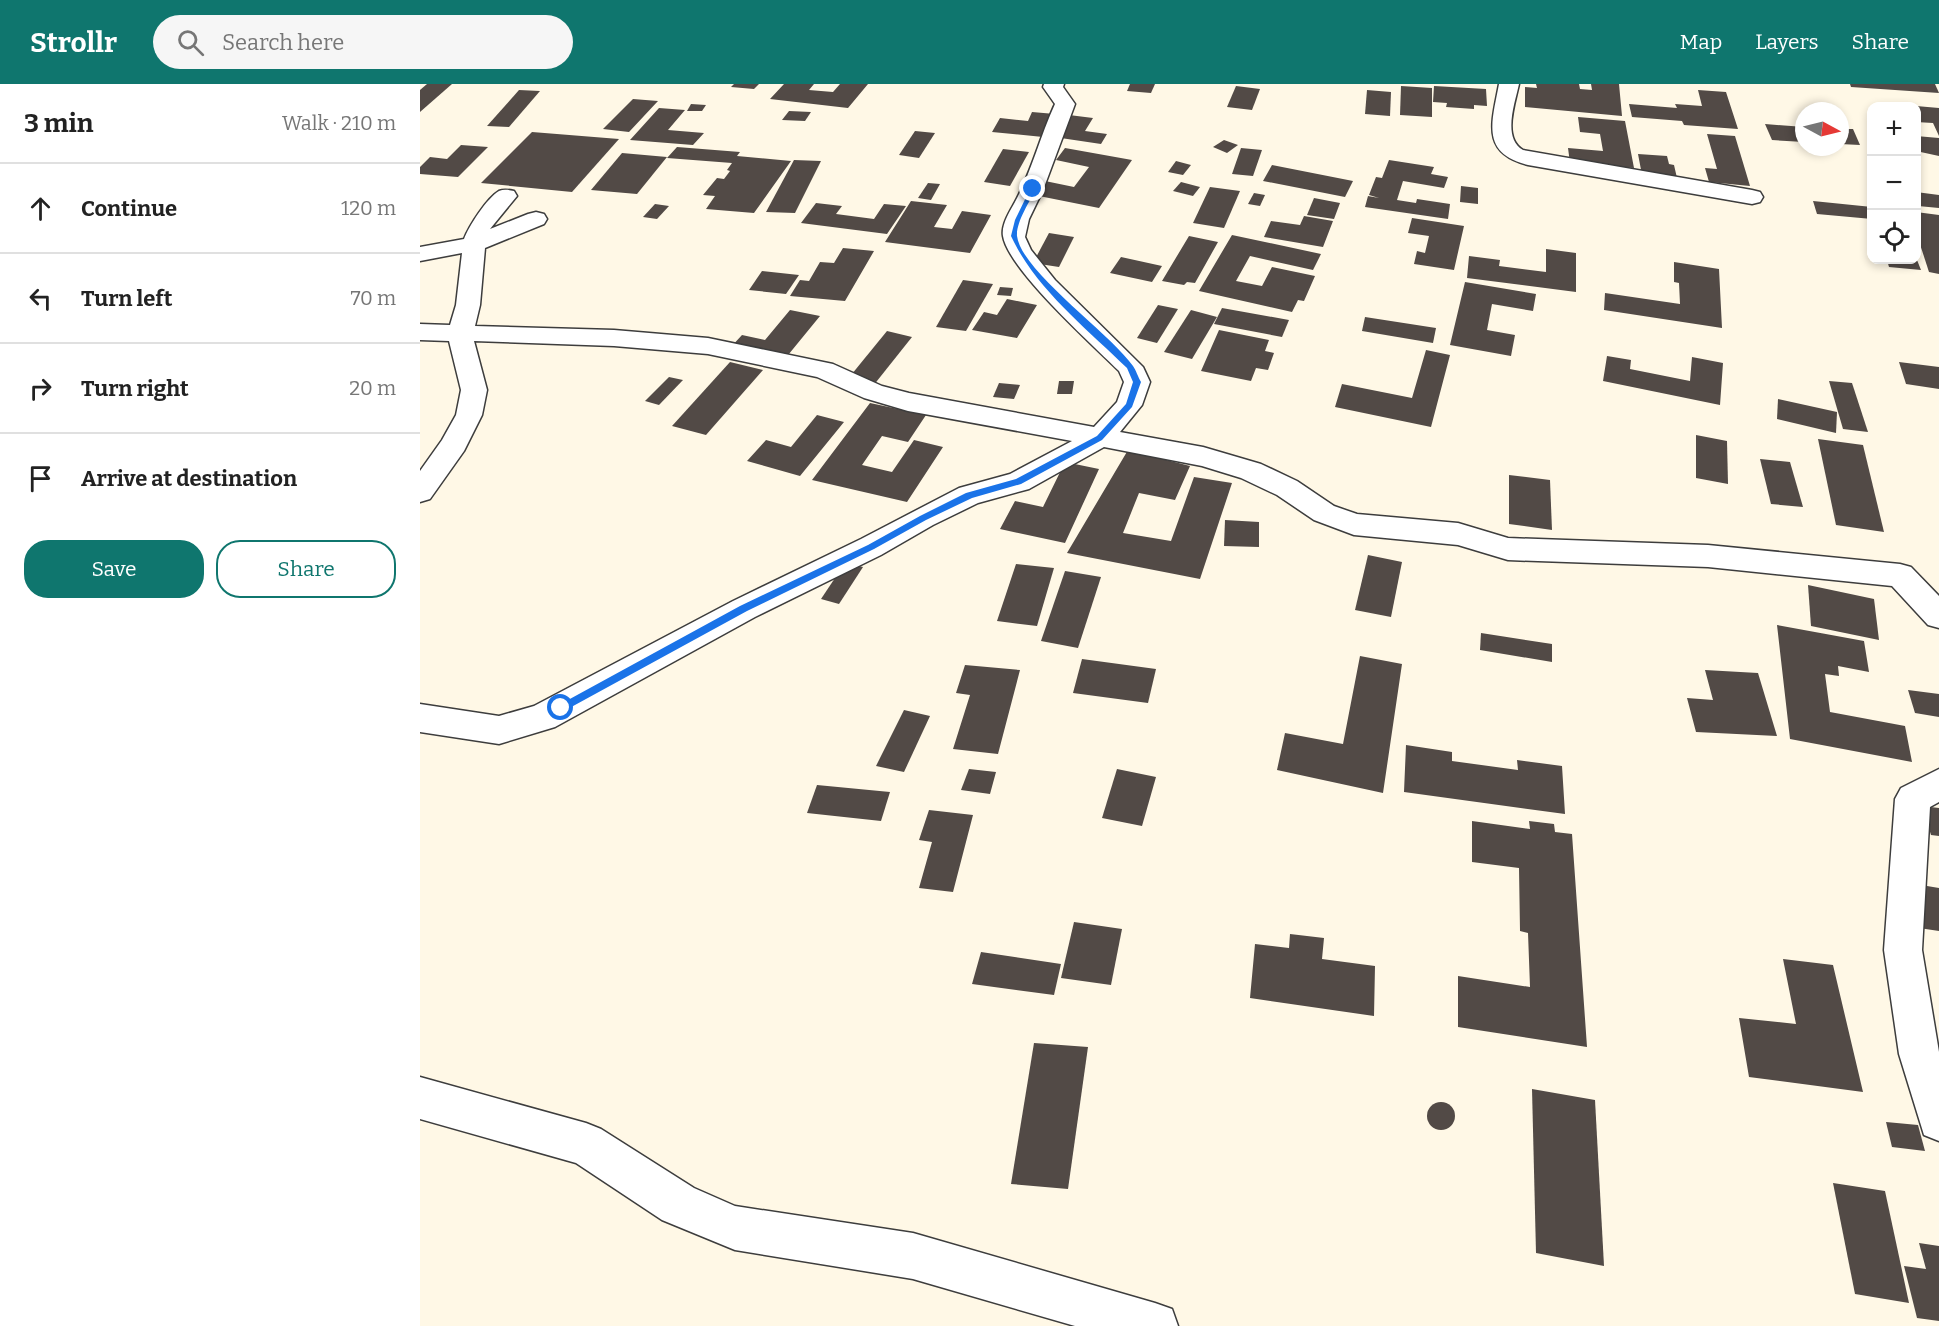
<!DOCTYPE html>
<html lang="en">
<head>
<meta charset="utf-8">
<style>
  :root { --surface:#fff; --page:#f6f6f6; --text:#222; --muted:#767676; --line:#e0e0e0; --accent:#0f766e }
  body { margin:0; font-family:Bitter,serif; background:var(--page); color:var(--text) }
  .controls { position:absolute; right:18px; top:18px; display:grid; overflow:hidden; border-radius:12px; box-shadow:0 3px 9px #0003 }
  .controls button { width:54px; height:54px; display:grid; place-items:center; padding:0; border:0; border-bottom:2px solid var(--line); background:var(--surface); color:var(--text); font:30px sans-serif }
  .compass { position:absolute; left:1375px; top:18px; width:54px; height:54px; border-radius:50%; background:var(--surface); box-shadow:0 3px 9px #0003; rotate:97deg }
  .stop { position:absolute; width:18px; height:18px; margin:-14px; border:4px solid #1a73e8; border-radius:50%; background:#fff }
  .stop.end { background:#1a73e8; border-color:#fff; box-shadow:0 2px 6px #0008 }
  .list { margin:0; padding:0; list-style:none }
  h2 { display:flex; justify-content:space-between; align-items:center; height:78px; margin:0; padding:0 24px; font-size:26px }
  h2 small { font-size:20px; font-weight:400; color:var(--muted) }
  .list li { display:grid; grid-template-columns:39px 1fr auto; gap:18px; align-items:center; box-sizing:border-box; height:90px; padding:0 24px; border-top:2px solid var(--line) }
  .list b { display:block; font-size:22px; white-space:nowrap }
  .list em { font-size:20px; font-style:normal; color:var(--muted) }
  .actions { display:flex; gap:12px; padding:18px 24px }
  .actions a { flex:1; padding:14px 0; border:2px solid var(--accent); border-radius:24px; text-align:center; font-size:21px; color:var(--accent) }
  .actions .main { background:var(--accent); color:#fff }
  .icon { flex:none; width:33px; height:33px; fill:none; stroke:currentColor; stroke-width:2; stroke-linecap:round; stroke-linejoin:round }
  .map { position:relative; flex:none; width:1519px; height:1242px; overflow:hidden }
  header { display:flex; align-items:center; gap:36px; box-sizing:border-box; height:84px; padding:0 30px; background:var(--accent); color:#fff }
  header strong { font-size:28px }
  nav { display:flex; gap:33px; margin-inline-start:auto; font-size:21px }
  .search { width:420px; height:54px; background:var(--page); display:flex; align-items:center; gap:15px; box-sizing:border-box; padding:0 21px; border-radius:33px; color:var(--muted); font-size:22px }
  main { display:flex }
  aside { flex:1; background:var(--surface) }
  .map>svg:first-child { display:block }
</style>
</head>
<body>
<header>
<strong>Strollr</strong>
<div class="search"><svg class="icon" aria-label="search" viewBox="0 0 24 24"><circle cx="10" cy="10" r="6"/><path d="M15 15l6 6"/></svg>Search here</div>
<nav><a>Map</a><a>Layers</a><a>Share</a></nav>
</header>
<main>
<aside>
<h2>3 min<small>Walk · 210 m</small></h2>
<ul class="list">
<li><svg class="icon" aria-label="ahead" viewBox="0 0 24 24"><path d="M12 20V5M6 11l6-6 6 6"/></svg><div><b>Continue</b></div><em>120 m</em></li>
<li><svg class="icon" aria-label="left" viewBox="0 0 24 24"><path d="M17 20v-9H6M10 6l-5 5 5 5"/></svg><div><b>Turn left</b></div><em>70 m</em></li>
<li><svg class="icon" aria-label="right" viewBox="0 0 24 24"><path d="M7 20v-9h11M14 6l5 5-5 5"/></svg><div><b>Turn right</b></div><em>20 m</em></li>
<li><svg class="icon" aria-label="arrive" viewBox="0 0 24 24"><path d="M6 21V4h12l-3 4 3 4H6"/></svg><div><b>Arrive at destination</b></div></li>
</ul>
<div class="actions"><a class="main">Save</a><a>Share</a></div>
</aside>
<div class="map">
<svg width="1519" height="1242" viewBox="0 0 1519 1242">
  <rect width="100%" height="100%" fill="#fff8e6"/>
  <g fill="#524a46">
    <polygon points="7,0 32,0 0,28 0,6"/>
    <polygon points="314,0 339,0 334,5 311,3"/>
    <polygon points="364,0 394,0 389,6 413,8 420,0 448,0 428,24 350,15"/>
    <polygon points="710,0 735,0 731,9 707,7"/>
    <polygon points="1116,0 1159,0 1160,5 1172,6 1171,0 1199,0 1202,32 1105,23 1105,3 1117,4"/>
    <polygon points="1430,0 1515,0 1519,9 1431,3"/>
    <polygon points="816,2 840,5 832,26 807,23"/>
    <polygon points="981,2 1012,4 1012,33 980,31"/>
    <polygon points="1014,2 1066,5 1067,22 1054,21 1054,25 1026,23 1027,19 1013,18"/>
    <polygon points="99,6 120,7 89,43 67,42"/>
    <polygon points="947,6 971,8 970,32 945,30"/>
    <polygon points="1278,6 1306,8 1318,45 1264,41 1262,37 1212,33 1209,20 1257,24 1255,20 1282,22"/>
    <polygon points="213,15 238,17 209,48 183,45"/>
    <polygon points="271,20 286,21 282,27 267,27"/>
    <polygon points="1496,22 1519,24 1519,52 1513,39 1496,38"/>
    <polygon points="239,24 265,26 248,46 284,49 273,61 210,56"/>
    <polygon points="369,27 391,28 385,37 362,36"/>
    <polygon points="612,28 635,30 623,53 572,48 580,34 608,37"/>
    <polygon points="649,31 673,34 665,47 687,50 681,60 634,53"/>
    <polygon points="1158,33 1205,37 1214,84 1150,79 1148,64 1183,67 1180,50 1160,48"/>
    <polygon points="1345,40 1384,43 1384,58 1352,56"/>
    <polygon points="1420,45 1433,45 1440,61 1420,60"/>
    <polygon points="495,47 515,49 499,74 479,71"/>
    <polygon points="112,48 199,55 152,108 61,99"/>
    <polygon points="1287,50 1315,52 1330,102 1289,98 1285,84 1297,85"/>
    <polygon points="1496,52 1519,54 1519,72 1496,67"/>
    <polygon points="804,56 818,61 807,69 793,63"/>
    <polygon points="41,61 68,63 38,93 0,90 0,83 10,73 27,75"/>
    <polygon points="257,63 320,68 317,72 371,77 334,129 286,125 295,112 283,111 297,94 304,95 310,87 307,86 312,79 247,74"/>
    <polygon points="645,64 712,76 679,124 614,111 625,97 654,103 669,83 636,76"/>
    <polygon points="821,64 842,66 833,92 812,90"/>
    <polygon points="583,65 609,68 590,102 564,98"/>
    <polygon points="202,69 247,73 217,110 171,106"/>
    <polygon points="1218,70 1247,72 1249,80 1254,81 1257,94 1222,91"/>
    <polygon points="374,76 401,77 375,129 346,128"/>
    <polygon points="969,76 1014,83 1011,90 1028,93 1024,104 983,97 977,116 996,119 997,115 1030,120 1028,135 945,123 948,112 959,114 949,111 956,93 962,94"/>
    <polygon points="756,77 771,81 763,91 748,88"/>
    <polygon points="852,81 933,97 925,113 843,97"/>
    <polygon points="761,98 780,103 773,112 753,107"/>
    <polygon points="508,99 520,100 511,116 498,114"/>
    <polygon points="1041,102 1058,104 1058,120 1040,118"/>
    <polygon points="790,103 820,107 804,144 773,139"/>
    <polygon points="1496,108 1519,111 1519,124 1498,122"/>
    <polygon points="834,109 845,111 840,122 828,120"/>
    <polygon points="894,114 920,119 914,135 887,131"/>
    <polygon points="491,117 527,121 514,143 532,145 542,127 571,131 550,169 465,158"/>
    <polygon points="1393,117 1452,123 1452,135 1397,130"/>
    <polygon points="396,119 422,122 416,130 454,135 464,120 486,122 467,150 381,139"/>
    <polygon points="235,120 249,122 237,135 223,133"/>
    <polygon points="1496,128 1519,131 1519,190 1509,188 1496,148"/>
    <polygon points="884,132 913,137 903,163 844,153 851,137 880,141"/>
    <polygon points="992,134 1044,142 1034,186 994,180 997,167 1005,169 1009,152 988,149"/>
    <polygon points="629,149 654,153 639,183 613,179"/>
    <polygon points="812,151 901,170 893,186 830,172 816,197 842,202 852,183 895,192 884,217 878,216 872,228 779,207"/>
    <polygon points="769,152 798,158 775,199 767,198 764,201 742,197"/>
    <polygon points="423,164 454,167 425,217 370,212 380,196 389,197 400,178 414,179"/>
    <polygon points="1126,165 1156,169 1156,208 1047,194 1049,172 1080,176 1079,182 1126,188"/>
    <polygon points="701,173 742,182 732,198 690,189"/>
    <polygon points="1467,176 1497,176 1501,186 1469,183"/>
    <polygon points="1254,178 1299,185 1302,244 1184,226 1185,209 1260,220 1259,199 1254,198"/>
    <polygon points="342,187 379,191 366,210 329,206"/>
    <polygon points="543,196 573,200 546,247 516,243"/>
    <polygon points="1045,198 1116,210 1113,227 1072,220 1067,246 1095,251 1091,272 1030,261"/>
    <polygon points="580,203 593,204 591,212 577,211"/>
    <polygon points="587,215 617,221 597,254 552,246 564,228 577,231"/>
    <polygon points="738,221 758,225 737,259 717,254"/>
    <polygon points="802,224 869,236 862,253 794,240"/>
    <polygon points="370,226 400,232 364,276 310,264 322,251 345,256"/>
    <polygon points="771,226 797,233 772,275 744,268"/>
    <polygon points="945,233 1016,244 1013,259 942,247"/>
    <polygon points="799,246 849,256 845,267 854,269 848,286 836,284 831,297 781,287"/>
    <polygon points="467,247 492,253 453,302 427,296"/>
    <polygon points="1006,266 1030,271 1011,343 915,323 922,300 992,314"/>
    <polygon points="1187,272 1211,276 1210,285 1270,297 1272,273 1303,279 1300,321 1183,297"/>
    <polygon points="310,278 343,286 286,351 252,342"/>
    <polygon points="1479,278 1519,283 1519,305 1486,300"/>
    <polygon points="249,293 263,296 239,321 225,317"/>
    <polygon points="639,297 654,297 652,310 637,310"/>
    <polygon points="1409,297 1432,299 1448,348 1423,345"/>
    <polygon points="579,299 600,301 594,315 573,313"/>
    <polygon points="1358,315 1417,328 1416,349 1357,335"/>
    <polygon points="450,319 506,331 488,358 462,352 442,381 472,388 494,356 523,363 487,418 392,396"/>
    <polygon points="397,331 424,338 380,392 327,377 346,356 371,363"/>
    <polygon points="1276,351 1307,357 1308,400 1276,394"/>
    <polygon points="1398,355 1443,361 1464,448 1416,441"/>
    <polygon points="708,366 770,382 755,416 719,409 703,449 751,457 774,393 812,399 780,495 647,469"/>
    <polygon points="1340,375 1370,378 1383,423 1351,420"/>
    <polygon points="645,378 679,385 645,459 580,445 595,417 623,423"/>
    <polygon points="1089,391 1130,396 1132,446 1089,440"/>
    <polygon points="805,436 839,438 839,463 804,462"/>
    <polygon points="948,471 982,478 971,533 935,526"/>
    <polygon points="425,479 443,483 419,520 401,515"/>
    <polygon points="596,480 634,484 617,542 577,537"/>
    <polygon points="645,487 681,493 658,564 621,557"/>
    <polygon points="1388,501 1454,515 1459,556 1391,542"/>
    <polygon points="1357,541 1444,557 1449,588 1418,582 1419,592 1405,590 1410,628 1485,642 1492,678 1370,655"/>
    <polygon points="1061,549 1132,560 1132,578 1060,566"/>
    <polygon points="940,572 982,580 963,709 857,686 865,649 923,660"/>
    <polygon points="662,575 736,585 728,619 653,609"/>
    <polygon points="545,581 600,586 578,670 533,665 550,611 536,609"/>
    <polygon points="1285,586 1338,589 1357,652 1276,648 1267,614 1293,616"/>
    <polygon points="1488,606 1519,610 1519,633 1495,629"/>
    <polygon points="484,626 510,632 484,688 456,682"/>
    <polygon points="986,661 1032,668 1032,677 1098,686 1097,676 1142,682 1145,730 984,708"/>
    <polygon points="549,685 576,688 570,710 541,706"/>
    <polygon points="697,685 736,693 722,742 682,734"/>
    <polygon points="397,701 470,708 461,737 387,729"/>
    <polygon points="1502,722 1519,724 1519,752 1511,751"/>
    <polygon points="509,726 553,731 533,808 499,804 512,758 499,756"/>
    <polygon points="1052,737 1110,745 1109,737 1134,740 1135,748 1152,750 1167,963 1038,943 1038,892 1110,903 1108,849 1100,847 1099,784 1052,778"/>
    <polygon points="1489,799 1519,804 1519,847 1499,844"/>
    <polygon points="654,838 702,845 691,901 641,894"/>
    <polygon points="870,850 904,854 902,875 955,882 954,932 830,914 835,860 869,864"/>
    <polygon points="561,868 641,880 634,911 552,900"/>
    <polygon points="1363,875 1413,881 1443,1008 1329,993 1319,934 1376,940"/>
    <polygon points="614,959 668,963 648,1105 591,1100"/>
    <polygon points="1112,1005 1175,1016 1184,1182 1116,1169"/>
    <circle cx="1021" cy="1032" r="14"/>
    <polygon points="1466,1038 1498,1041 1505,1067 1472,1063"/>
    <polygon points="1413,1099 1465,1107 1489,1219 1435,1210"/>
    <polygon points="1499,1159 1519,1162 1519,1237 1497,1234 1484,1182 1506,1185"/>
  </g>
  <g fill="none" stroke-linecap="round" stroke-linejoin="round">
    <g stroke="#3d3d3d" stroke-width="3">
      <g id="street">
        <path d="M624 0H644L643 3 655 20 623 106 609 135 605 153 611 166 635 196 723 283 730 298 722 321 700 348 783 363 841 380 877 397 914 422 937 430 1038 439 1088 454 1288 461 1480 480 1491 483 1519 512V544L1508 541 1472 502 1288 483 1088 476 1038 461 934 451 894 436 857 411 821 394 782 382 684 363 609 405 558 419 513 441 461 471 335 533 135 643 79 660 0 648V620L79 632 114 622 313 517 441 455 539 404 590 390 652 357 488 327 444 314 397 293 288 270 194 262 54 257 67 306 62 331 44 367 10 415 0 418V387L22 356 36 331 41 306 29 257 0 256V240L30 241 36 221 42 169 0 177V163L44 155C49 142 67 114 79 107 84 105 89 106 94 107L97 112 70 145 108 130 116 128 124 130 127 135 124 140 65 164 60 221 55 242 194 246 288 254 413 280 462 302 489 309 674 343 697 318 704 298 699 287C673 261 588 185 583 152 581 141 590 127 595 118 612 87 620 52 635 20L623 3Z"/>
        <path d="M1079 0H1099C1095 19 1082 54 1103 66L1332 106 1340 108 1343 113 1340 118 1332 120 1108 81C1060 69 1072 38 1079 0Z"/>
        <polygon points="1519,685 1519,718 1510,723 1502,866 1519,968 1519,1057 1504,1051 1479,970 1464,866 1475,715 1481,704"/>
        <polygon points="0,993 166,1039 181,1045 274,1104 315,1122 493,1149 735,1219 752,1225 758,1242 655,1242 493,1195 315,1166 242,1136 156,1079 0,1035"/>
      </g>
    </g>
    <use href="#street" fill="#fff" fill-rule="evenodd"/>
  </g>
  <path fill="#1a73e8" d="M611 103 616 105C610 117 596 138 597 152 601 187 691 250 713 282 716 286 718 293 721 298L712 323 682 356 601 400 552 414 506 436 454 465 327 527 144 627H137V622L320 522 448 461 500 432 546 409 596 395 677 352 706 320 713 298 707 284C666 244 615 204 591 152L595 136Z"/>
</svg>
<div class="controls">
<button>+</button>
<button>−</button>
<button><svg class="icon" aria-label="locate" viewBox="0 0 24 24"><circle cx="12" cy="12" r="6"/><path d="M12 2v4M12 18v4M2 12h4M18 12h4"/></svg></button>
</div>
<svg class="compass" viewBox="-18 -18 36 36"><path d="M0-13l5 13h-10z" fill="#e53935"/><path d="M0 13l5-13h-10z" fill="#767676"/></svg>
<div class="stop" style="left:141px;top:624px"></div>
<div class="stop end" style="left:613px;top:105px"></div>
</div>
</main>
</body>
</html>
